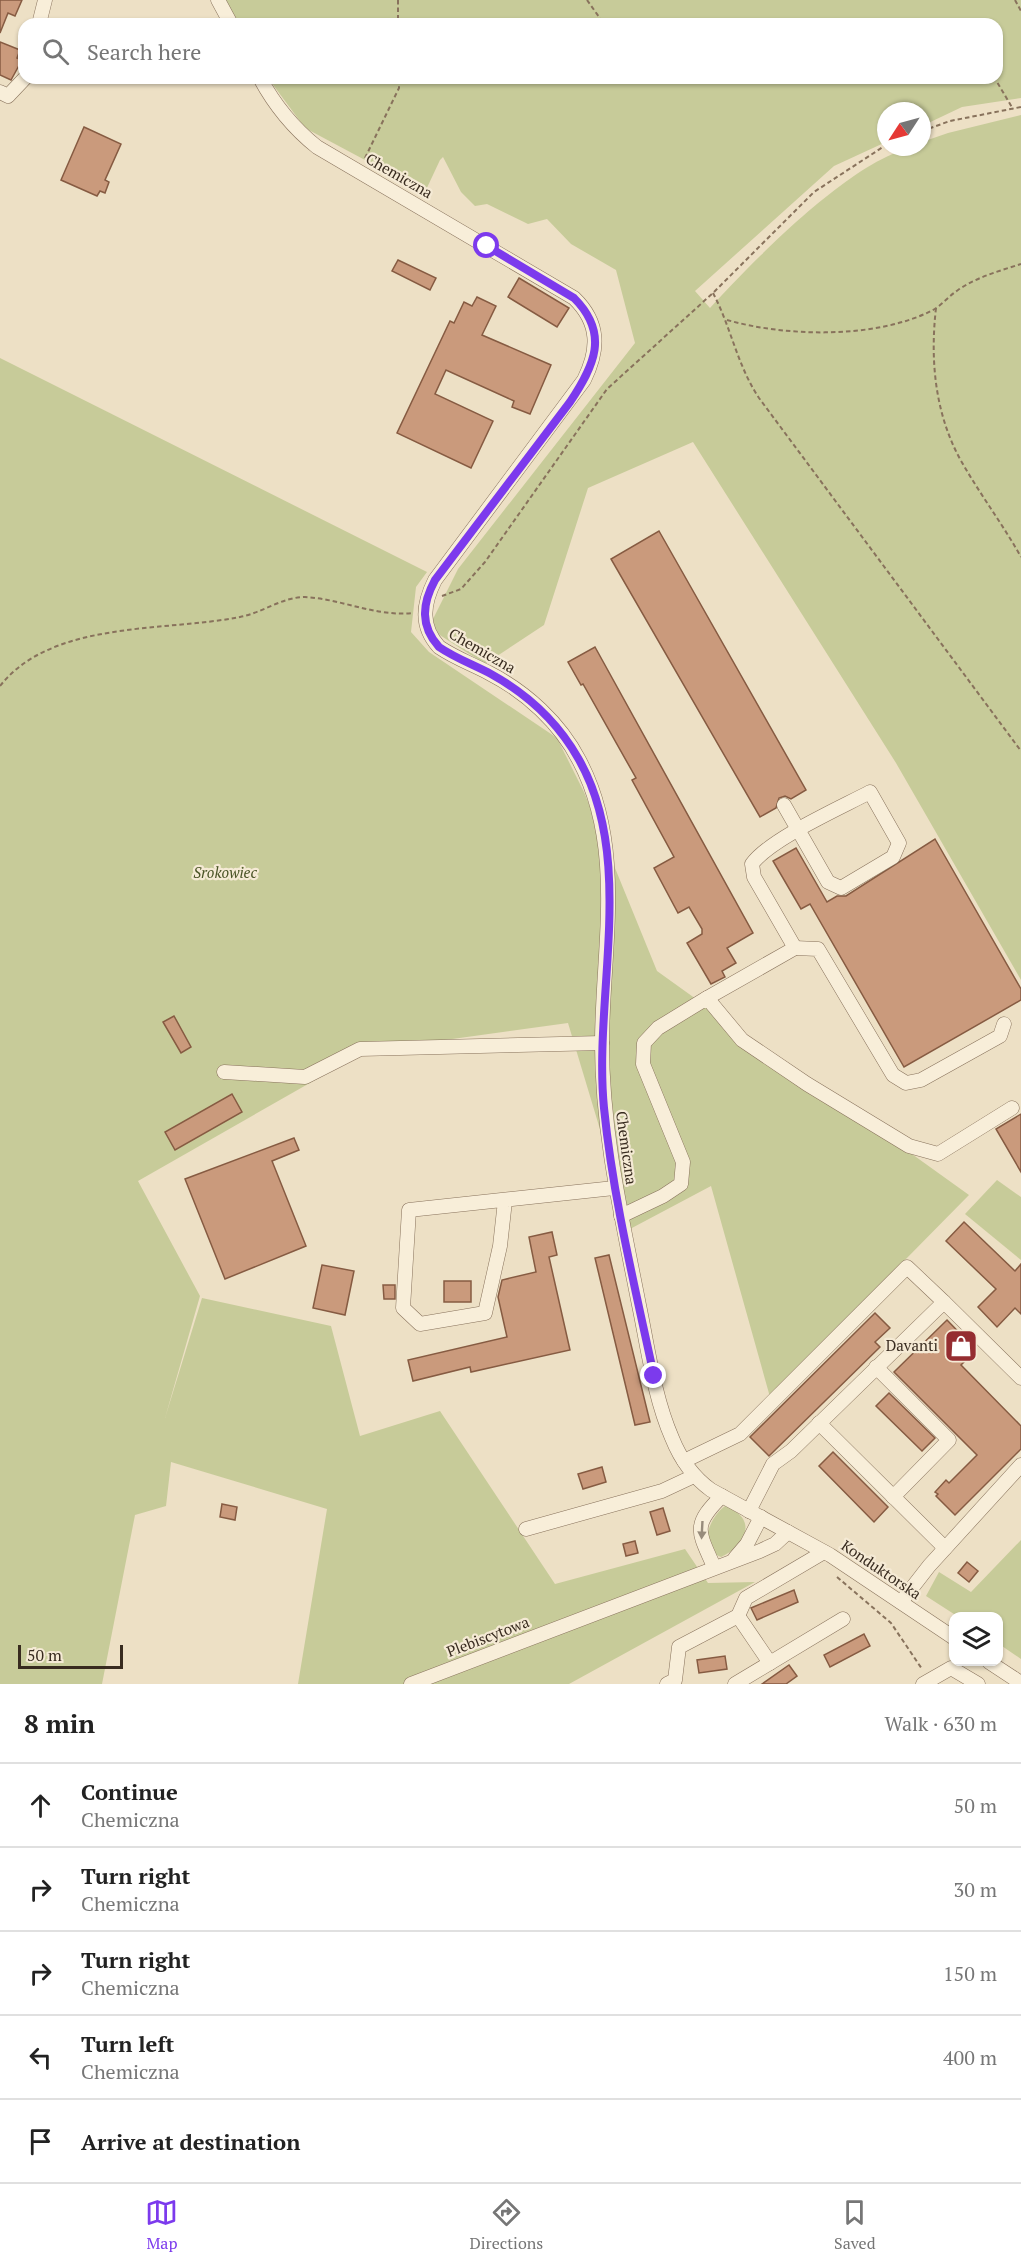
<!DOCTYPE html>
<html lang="en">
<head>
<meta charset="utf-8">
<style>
  :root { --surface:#fff; --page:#f2f2f2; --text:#222; --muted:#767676; --line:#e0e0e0; --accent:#7c3aed }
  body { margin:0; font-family:"PT Serif",serif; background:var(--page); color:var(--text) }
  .controls { position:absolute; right:18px; bottom:18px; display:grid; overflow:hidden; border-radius:12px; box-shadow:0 2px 4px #0004 }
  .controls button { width:54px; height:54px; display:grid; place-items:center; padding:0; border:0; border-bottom:2px solid var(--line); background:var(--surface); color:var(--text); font:30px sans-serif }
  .compass { position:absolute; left:877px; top:102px; width:54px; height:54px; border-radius:50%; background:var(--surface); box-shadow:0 2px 4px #0004; rotate:234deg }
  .scale { position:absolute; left:18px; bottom:15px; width:105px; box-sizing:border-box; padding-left:6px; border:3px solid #382b1f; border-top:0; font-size:16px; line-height:21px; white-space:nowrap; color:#382b1f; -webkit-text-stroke:4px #f5ead5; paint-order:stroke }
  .stop { position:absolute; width:18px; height:18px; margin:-14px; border:4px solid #7c3aed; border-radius:50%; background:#fff }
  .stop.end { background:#7c3aed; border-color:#fff; box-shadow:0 2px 6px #0008 }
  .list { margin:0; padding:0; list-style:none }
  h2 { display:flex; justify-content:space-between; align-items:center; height:78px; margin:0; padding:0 24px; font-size:26px }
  h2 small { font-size:20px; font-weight:400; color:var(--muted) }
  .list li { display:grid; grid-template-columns:39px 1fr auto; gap:18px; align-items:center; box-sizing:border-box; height:84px; padding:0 24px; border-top:2px solid var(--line) }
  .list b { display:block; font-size:22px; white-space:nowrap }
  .list p { margin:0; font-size:20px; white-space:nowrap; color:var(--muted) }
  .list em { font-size:20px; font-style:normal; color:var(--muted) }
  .icon { flex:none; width:33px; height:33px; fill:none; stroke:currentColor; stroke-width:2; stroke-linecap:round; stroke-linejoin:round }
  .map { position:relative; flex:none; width:1021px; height:1684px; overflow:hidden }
  .search { position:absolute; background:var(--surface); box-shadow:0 2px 4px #0004; left:18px; right:18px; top:18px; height:66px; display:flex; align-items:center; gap:15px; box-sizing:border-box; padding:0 21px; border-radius:18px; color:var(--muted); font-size:22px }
  .sheet { height:498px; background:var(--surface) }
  nav { display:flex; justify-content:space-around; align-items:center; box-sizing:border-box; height:84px; border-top:2px solid var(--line); background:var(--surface); font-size:16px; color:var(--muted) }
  nav a { display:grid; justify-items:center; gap:3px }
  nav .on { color:var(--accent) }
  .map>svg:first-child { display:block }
</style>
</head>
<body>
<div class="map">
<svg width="1021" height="1684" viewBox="0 0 1021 1684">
  <rect width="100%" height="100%" fill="#ede0c5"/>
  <g fill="#c7cb99">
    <path d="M222 0H1021V98L962 107 922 126V111H886V142L834 166 695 291 710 308C750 264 863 147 922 147V142L948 133 1021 115V980L896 763 693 442 588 488 544 625 485 664 435 632 433 619 458 569 635 343 616 270 571 244 547 219 528 224 487 204 475 206 461 192 443 157 440 160 425 192 305 128 268 78H997V24H236Z"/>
    <polygon points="0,358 427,572 416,587 411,632 429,652 557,738 584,792 657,971 969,1195 770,1397 711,1186 630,1229 568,1023 366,1051 138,1181 200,1296 165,1418 202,1298 331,1326 360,1436 440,1411 555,1584 685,1549 708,1583 755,1582 569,1684 298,1684 327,1509 171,1462 166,1506 135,1515 102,1684 0,1684"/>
    <polygon points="997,1180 1021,1197 1021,1260 965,1214"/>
    <path d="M725 1506C758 1518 747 1545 721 1557 696 1548 710 1517 725 1506Z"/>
    <polygon points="1021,1540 1021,1659 999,1644 998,1616 957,1616 926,1596 939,1572 971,1592"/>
  </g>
  <g fill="#ca9a7c" stroke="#865b42" stroke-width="1.5">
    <polygon points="0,0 22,0 15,16 8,13 0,33"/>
    <polygon points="0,42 20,50 17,58 22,60 11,80 0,75"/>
    <polygon points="84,127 121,144 105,180 109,182 105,193 100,191 97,196 61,180"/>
    <polygon points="398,260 436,278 430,290 392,271"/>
    <polygon points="519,278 569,308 557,327 508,297"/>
    <polygon points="477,297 496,306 482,335 551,365 530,414 512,407 514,401 446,370 435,394 493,421 471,468 397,433 450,321 454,323 464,302 472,306"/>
    <polygon points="659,531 806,790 791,799 785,796 779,798 776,808 760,817 611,559"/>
    <polygon points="595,647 753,933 727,948 736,963 722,971 725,977 711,984 687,943 702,934 702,929 689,907 678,913 654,868 674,857 632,780 636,778 583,684 581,685 568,662"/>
    <polygon points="935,839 1021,989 1021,1000 904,1067 810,904 801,909 773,861 796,848 827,902 837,896 846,896"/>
    <polygon points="174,1016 191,1047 181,1053 163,1022"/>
    <polygon points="232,1094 242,1112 175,1150 165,1132"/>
    <polygon points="1021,1114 1021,1172 996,1129"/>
    <polygon points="294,1138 299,1150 272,1161 306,1246 225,1279 185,1179"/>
    <polygon points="964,1222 1015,1271 1021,1264 1021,1314 1015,1308 997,1327 978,1307 996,1289 946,1241"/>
    <polygon points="552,1232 557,1255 549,1257 570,1350 471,1372 470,1367 413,1381 408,1360 507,1337 498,1297 502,1280 536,1272 529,1237"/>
    <polygon points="609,1255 650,1422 635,1425 595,1258"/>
    <polygon points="322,1265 354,1271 345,1315 313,1308"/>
    <rect x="444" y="1281" width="27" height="21"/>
    <polygon points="383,1285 395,1285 395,1299 384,1299"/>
    <polygon points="875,1313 890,1328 875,1342 880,1347 769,1456 750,1437"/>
    <polygon points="947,1320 976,1350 961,1365 1021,1426 1021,1449 955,1515 936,1496 938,1494 935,1492 946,1480 949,1483 977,1455 894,1372"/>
    <polygon points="889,1393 935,1438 922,1451 876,1406"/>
    <polygon points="833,1452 888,1507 874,1522 819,1466"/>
    <polygon points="602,1467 606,1482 583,1489 578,1474"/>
    <polygon points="222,1504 237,1507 235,1520 220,1517"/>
    <polygon points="663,1508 670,1531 657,1535 650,1512"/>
    <polygon points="635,1541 638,1553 626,1556 623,1544"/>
    <polygon points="967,1562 978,1571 969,1582 958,1573"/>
    <polygon points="794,1590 798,1602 757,1620 751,1608"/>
    <polygon points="864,1634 870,1646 830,1667 824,1655"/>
    <polygon points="725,1656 727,1669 699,1673 697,1660"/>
    <polygon points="789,1665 797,1676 786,1684 762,1684"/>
  </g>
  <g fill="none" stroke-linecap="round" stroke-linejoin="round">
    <g stroke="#88725c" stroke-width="15">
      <g id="minor">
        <polyline points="218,0 231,24"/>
        <polyline points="39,24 45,0"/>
        <path d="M260 78C275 106 292 127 317 147L574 298C600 323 599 350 584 380L435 580C423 604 420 626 439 647 455 658 472 664 489 673 526 692 560 723 579 760 626 848 602 949 602 1044 602 1133 622 1218 639 1305 648 1348 654 1397 672 1438 680 1458 693 1477 711 1490L830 1555 954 1638"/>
        <polyline points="0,92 8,96 25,78"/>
        <polyline points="795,948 818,949 893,1075 906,1083 921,1080 1000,1036 1004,1024"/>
        <path d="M707 998 795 948 754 877 752 864C770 839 840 808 870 792L899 843 893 857 841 888 828 882 784 805"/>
        <polyline points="224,1072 305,1077 360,1049 602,1043"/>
        <polyline points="505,1201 500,1246 485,1313 420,1324 403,1308 409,1210 614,1188"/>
        <polyline points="621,1216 663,1196 681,1184 683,1162 643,1064 644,1043 658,1028 707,998 742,1040 807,1084 909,1146 938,1154 1012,1108"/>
        <polyline points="876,1367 949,1440 893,1497"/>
        <polyline points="819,1423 945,1548"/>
        <polyline points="684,1461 740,1434 907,1267 944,1302"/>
        <polyline points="749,1511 773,1464 791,1451 944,1302 1021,1378"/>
        <polyline points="526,1529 662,1491 694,1476"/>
        <polyline points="735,1558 747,1544 761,1517"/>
        <path d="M714 1567C699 1532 691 1526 722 1496"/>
        <polyline points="901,1602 929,1566 1021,1465"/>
        <polyline points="738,1616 770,1663"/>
        <polyline points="989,1662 1021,1683"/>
        <polyline points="411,1684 760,1551 775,1544 788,1532"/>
        <polyline points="667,1684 675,1680 679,1647 738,1616 746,1598 824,1552"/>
        <polyline points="735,1684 843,1619"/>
        <polyline points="923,1684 951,1668 978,1684"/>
      </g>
    </g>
    <g stroke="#88725c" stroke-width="2" stroke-dasharray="4.5 3" stroke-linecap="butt">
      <polyline points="398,0 398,24"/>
      <polyline points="587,0 604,24"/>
      <polyline points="1015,0 1021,11"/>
      <polyline points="992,78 997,82 1013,109"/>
      <polyline points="922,131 950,121 1021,107"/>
      <polyline points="365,158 399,88 399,78"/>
      <path d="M713 293C731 327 737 365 759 398L1021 751"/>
      <path d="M936 308C930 360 935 413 960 459 979 493 1002 523 1021 557"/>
      <path d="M727 320C787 337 877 339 933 310 942 305 949 296 958 290 977 277 999 271 1021 264"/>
      <polyline points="442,596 461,589 485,562 607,389 713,293 814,192 886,145"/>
      <path d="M0 686C52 620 164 632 240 617 262 613 282 597 305 597 342 599 376 617 413 613"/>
      <polyline points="837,1577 891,1623 922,1669"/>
    </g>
    <use href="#minor" stroke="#f8eed9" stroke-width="14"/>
  </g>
  <defs><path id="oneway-solid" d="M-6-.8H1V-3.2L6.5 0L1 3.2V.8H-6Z" transform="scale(1.5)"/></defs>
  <use fill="#988c7c" href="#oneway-solid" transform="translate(702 1530) rotate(93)"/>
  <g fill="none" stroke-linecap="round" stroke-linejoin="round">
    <path stroke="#7c3aed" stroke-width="8" d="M487 246 574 298C610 334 594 366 570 402L435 580C422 604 420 626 439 647 455 658 474 665 491 674 527 694 558 723 578 758 637 859 593 997 604 1108 613 1198 635 1287 654 1376"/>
  </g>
  <defs>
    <g id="shop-square" transform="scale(1.725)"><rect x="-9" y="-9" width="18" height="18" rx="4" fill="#952d31" stroke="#f5ead5"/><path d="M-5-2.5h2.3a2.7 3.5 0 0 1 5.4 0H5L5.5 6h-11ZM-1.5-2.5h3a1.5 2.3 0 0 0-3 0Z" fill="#fff"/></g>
  </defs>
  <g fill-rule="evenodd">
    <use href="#shop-square" x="961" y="1346"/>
  </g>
  <g text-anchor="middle" stroke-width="4.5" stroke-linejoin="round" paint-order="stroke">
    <g font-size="15" fill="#382b1f" stroke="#f5ead5">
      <text transform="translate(399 176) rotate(30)" y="5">Chemiczna</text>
      <text transform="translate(482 651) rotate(30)" y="5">Chemiczna</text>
      <text transform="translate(626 1148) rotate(82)" y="5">Chemiczna</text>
      <text transform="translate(881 1570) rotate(34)" y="5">Konduktorska</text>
      <text transform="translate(488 1637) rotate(-21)" y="5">Plebiscytowa</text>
    </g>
    <g font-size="15" font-style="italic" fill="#4a5426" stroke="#f5ead5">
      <text x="225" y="878">Srokowiec</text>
    </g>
    <g font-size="15" fill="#382b1f" stroke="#f5ead5" text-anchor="end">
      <text x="938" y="1351">Davanti</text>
    </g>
  </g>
</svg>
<div class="controls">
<button><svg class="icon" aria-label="layers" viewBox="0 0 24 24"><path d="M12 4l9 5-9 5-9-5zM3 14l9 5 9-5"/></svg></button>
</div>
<svg class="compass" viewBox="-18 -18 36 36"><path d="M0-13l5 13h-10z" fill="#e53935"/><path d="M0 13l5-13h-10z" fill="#767676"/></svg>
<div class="scale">50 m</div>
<div class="stop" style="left:487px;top:246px"></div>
<div class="stop end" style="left:654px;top:1376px"></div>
<div class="search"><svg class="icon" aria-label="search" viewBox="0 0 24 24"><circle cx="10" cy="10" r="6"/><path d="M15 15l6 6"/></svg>Search here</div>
</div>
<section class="sheet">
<h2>8 min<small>Walk · 630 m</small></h2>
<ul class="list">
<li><svg class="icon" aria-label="ahead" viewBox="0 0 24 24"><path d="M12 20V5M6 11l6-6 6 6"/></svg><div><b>Continue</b><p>Chemiczna</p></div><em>50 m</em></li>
<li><svg class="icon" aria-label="right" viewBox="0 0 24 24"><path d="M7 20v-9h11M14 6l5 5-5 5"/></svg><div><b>Turn right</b><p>Chemiczna</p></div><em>30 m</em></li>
<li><svg class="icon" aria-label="right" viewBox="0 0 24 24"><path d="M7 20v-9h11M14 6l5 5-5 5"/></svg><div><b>Turn right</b><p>Chemiczna</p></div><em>150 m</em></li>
<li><svg class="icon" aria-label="left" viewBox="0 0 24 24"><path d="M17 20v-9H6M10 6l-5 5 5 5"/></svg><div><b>Turn left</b><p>Chemiczna</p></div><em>400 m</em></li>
<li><svg class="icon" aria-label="arrive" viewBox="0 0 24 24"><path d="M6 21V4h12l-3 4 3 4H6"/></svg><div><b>Arrive at destination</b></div></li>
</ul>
</section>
<nav>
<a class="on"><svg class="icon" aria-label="map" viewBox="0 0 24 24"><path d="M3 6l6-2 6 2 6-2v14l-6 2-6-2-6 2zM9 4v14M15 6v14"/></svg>Map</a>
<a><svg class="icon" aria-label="directions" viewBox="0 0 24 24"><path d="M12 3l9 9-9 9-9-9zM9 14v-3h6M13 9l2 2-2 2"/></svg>Directions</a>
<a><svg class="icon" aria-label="saved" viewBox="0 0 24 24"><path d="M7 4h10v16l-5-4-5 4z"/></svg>Saved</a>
</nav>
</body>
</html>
